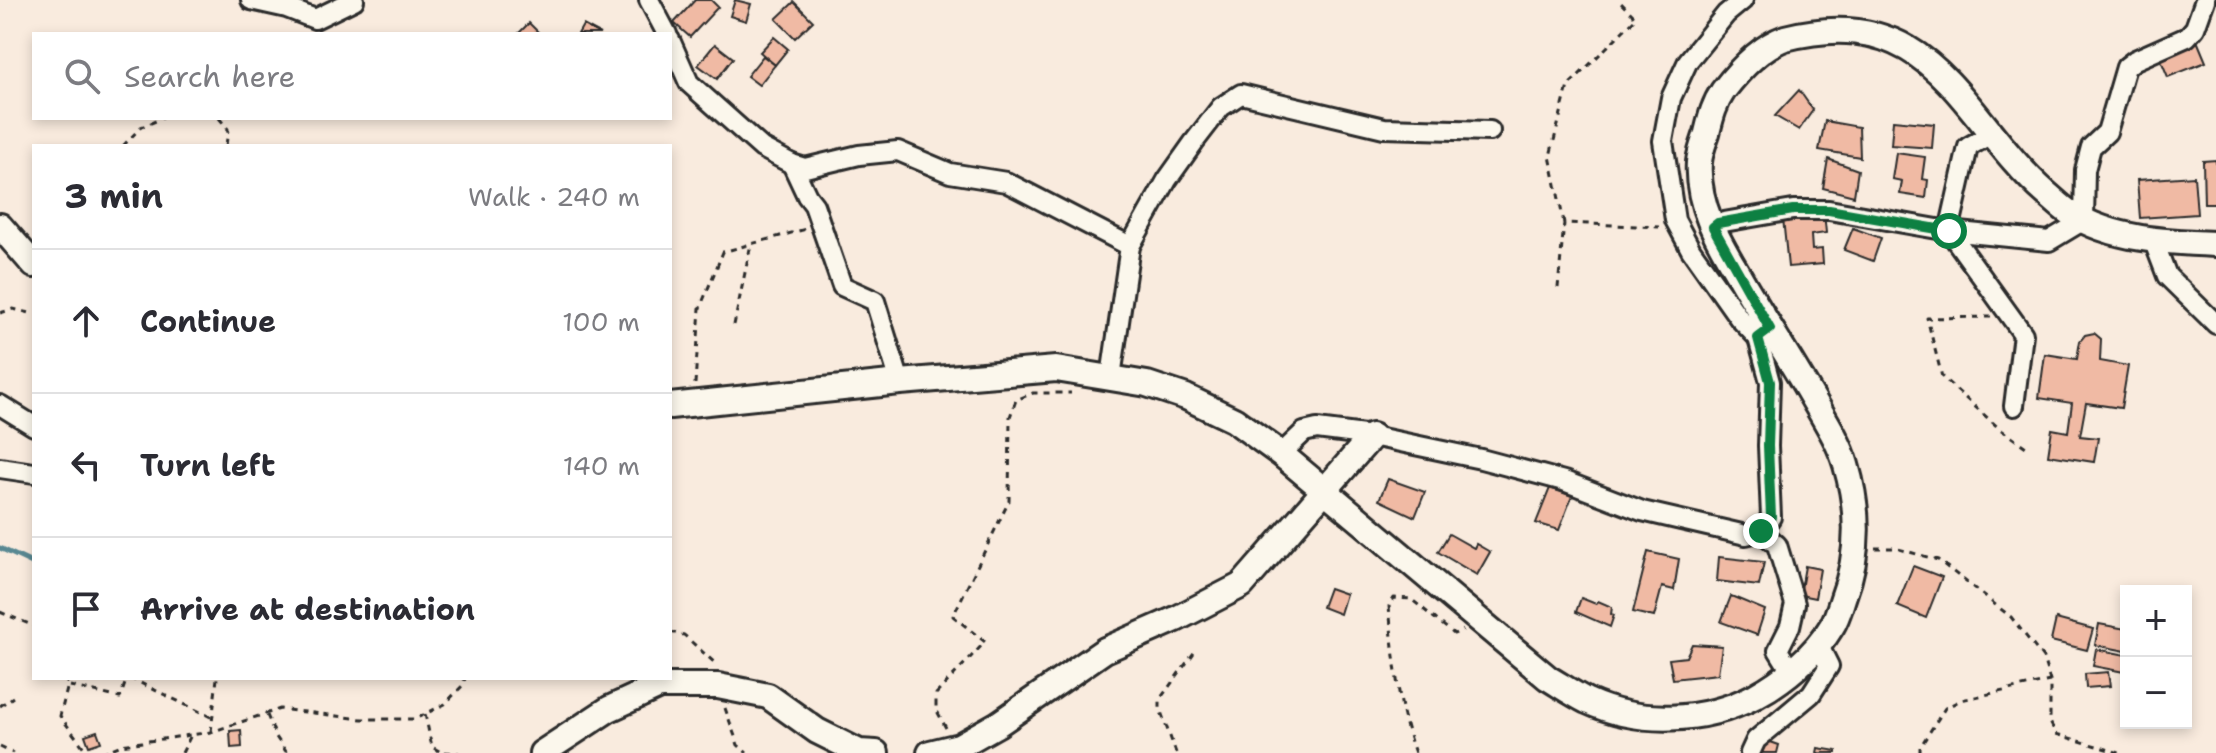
<!DOCTYPE html>
<html lang="en">
<head>
<meta charset="utf-8">
<style>
  :root { --surface:#fff; --page:#f7f7f7; --text:#2b2b33; --muted:#7c7c81; --line:#e1e1e2 }
  body { margin:0; font-family:"Shantell Sans",sans-serif; background:var(--page); color:var(--text) }
  .controls { position:absolute; right:24px; bottom:24px; display:grid; overflow:hidden; border-radius:0px; box-shadow:0 4px 12px #0003 }
  .controls button { width:72px; height:72px; display:grid; place-items:center; padding:0; border:0; border-bottom:2px solid var(--line); background:var(--surface); color:var(--text); font:40px sans-serif }
  .stop { position:absolute; width:24px; height:24px; margin:-18px; border:6px solid #0b8043; border-radius:50%; background:#fff }
  .stop.end { background:#0b8043; border-color:#fff; box-shadow:0 2px 8px #0008 }
  .list { margin:0; padding:0; list-style:none }
  h2 { display:flex; justify-content:space-between; align-items:center; height:104px; margin:0; padding:0 32px; font-size:34px }
  h2 small { font-size:26px; font-weight:400; color:var(--muted) }
  .list li { display:grid; grid-template-columns:52px 1fr auto; gap:24px; align-items:center; box-sizing:border-box; height:144px; padding:0 32px; border-top:2px solid var(--line) }
  .list b { display:block; font-size:30px; white-space:nowrap }
  .list em { font-size:26px; font-style:normal; color:var(--muted) }
  .icon { flex:none; width:44px; height:44px; fill:none; stroke:currentColor; stroke-width:2; stroke-linecap:round; stroke-linejoin:round }
  .map { position:relative; flex:none; width:2216px; height:753px; overflow:hidden }
  .search { position:absolute; background:var(--surface); box-shadow:0 4px 12px #0003; left:32px; top:32px; width:640px; height:88px; display:flex; align-items:center; gap:20px; box-sizing:border-box; padding:0 28px; border-radius:0px; color:var(--muted); font-size:30px }
  .panel { position:absolute; background:var(--surface); box-shadow:0 4px 12px #0003; left:32px; top:144px; width:640px; height:536px; border-radius:0px }
  .map>svg:first-child { display:block }
</style>
</head>
<body>
<div class="map">
<svg width="2216" height="753" viewBox="0 0 2216 753">
  <rect width="100%" height="100%" fill="#f9ebde"/>
  <filter id="ink" filterUnits="userSpaceOnUse"><feTurbulence type="fractalNoise" baseFrequency=".0125" numOctaves="2"/><feDisplacementMap in="SourceGraphic" scale="16" xChannelSelector="R" yChannelSelector="G"/><feConvolveMatrix kernelMatrix="1 2 1 2 8 2 1 2 1" color-interpolation-filters="sRGB"/></filter>
  <g filter="url(#ink)">
    <g fill="none" stroke-linecap="round" stroke-linejoin="round">
      <polyline stroke="#598892" stroke-width="5" points="0,548 34,564"/>
    </g>
    <g fill="#f0baa4" stroke="#2b2b2b" stroke-width="2">
      <polygon points="695,0 711,0 718,7 690,37 674,23"/>
      <polygon points="735,0 751,4 746,21 730,16"/>
      <polygon points="794,2 813,21 795,38 776,19"/>
      <polygon points="529,23 540,34 518,34"/>
      <polygon points="583,25 600,34 578,34"/>
      <polygon points="774,37 788,49 775,65 760,52"/>
      <polygon points="2196,38 2206,62 2168,77 2158,53"/>
      <polygon points="715,44 733,58 717,79 698,65"/>
      <polygon points="763,56 775,65 759,85 747,76"/>
      <polygon points="1799,90 1813,110 1799,130 1775,116"/>
      <polygon points="1893,120 1934,124 1932,148 1891,145"/>
      <polygon points="1825,121 1859,127 1860,157 1819,150"/>
      <polygon points="1896,153 1925,157 1922,179 1928,180 1926,198 1900,194 1902,181 1892,179"/>
      <polygon points="1828,159 1858,170 1854,196 1823,188"/>
      <polygon points="2216,160 2216,204 2204,204 2203,161"/>
      <polygon points="2194,176 2197,214 2140,218 2137,180"/>
      <polygon points="1824,213 1826,233 1811,235 1812,250 1822,249 1823,264 1788,267 1783,218"/>
      <polygon points="1853,228 1881,238 1873,261 1844,250"/>
      <polygon points="2094,333 2101,339 2100,361 2128,366 2121,408 2086,403 2080,436 2098,438 2094,462 2048,455 2052,429 2068,432 2072,403 2039,398 2045,354 2077,359 2080,341 2085,335"/>
      <polygon points="1388,479 1425,492 1415,517 1379,500"/>
      <polygon points="1550,488 1572,496 1559,530 1536,523"/>
      <polygon points="1449,534 1474,548 1476,544 1490,552 1477,575 1438,552"/>
      <polygon points="1648,552 1679,559 1674,590 1662,587 1654,617 1633,612"/>
      <polygon points="1719,557 1764,562 1759,586 1717,581"/>
      <polygon points="1805,566 1820,569 1815,598 1800,595"/>
      <polygon points="1913,566 1942,577 1926,618 1897,606"/>
      <polygon points="1329,588 1346,594 1340,614 1322,607"/>
      <polygon points="1731,596 1765,610 1757,635 1721,622"/>
      <polygon points="1581,598 1596,604 1598,601 1612,607 1611,614 1614,615 1610,627 1576,612"/>
      <polygon points="2056,619 2093,629 2087,650 2051,641"/>
      <polygon points="2099,624 2126,629 2126,651 2095,645"/>
      <polygon points="1692,644 1722,646 1718,674 1673,679 1669,659 1686,657"/>
      <polygon points="2096,649 2126,655 2124,672 2093,666"/>
      <polygon points="2108,672 2110,686 2086,688 2085,674"/>
      <polygon points="241,730 242,747 231,748 230,731"/>
      <polygon points="97,731 101,742 89,746 85,735"/>
      <polygon points="1759,738 1779,745 1777,753 1754,753"/>
      <polygon points="1818,748 1837,751 1837,753 1817,753"/>
    </g>
    <g fill="none" stroke-linecap="round" stroke-linejoin="round">
      <g stroke="#2b2b2b" stroke-width="24">
        <g id="street">
          <polyline points="251,0 287,8 315,19 354,0"/>
          <polyline points="649,0 667,34"/>
          <polyline points="1743,0 1726,14 1688,61 1671,98 1663,141 1675,220 1691,250 1739,318 1758,338"/>
          <polyline points="670,40 689,83 762,148 792,164 805,168 859,155 898,151 950,173 1006,182 1130,246"/>
          <polyline points="792,164 807,196 814,205 842,286 875,301 900,382"/>
          <polyline points="1713,227 1718,223 1793,210 1829,210 1949,231 1968,147 1993,133"/>
          <polyline points="2154,242 2167,276 2216,324"/>
          <polyline points="1111,377 1130,246 1167,180 1194,142 1221,107 1241,94 1384,128 1490,131"/>
          <polyline points="0,405 34,426"/>
          <polyline points="2014,406 2023,334 1949,231 2049,241 2084,220 2085,170 2091,147 2107,132 2126,67 2135,60 2187,37 2195,28 2205,0"/>
          <polyline points="1281,454 1304,432 1317,429 1372,436 1481,459 1564,481 1642,511 1746,535 1761,531 1771,517 1768,446 1770,382 1758,338 1770,329"/>
          <polyline points="0,468 34,473"/>
          <polyline points="1761,531 1777,545 1795,604 1790,626 1778,650 1791,671"/>
          <polyline points="1750,753 1756,740 1811,694 1829,666 1818,644"/>
        </g>
      </g>
      <g stroke="#2b2b2b" stroke-width="30">
        <g id="secondary">
          <polyline points="0,226 34,265"/>
          <path d="M670 406 900 382 1056 369 1147 384 1186 397 1234 420 1281 454 1548 678C1560 685 1573 694 1587 701 1639 725 1704 723 1755 696 1783 681 1815 655 1832 626 1837 618 1840 607 1843 598 1860 554 1859 509 1846 465 1840 444 1827 423 1816 404 1791 360 1763 318 1738 274 1718 241 1696 203 1699 162 1700 152 1704 142 1707 133 1711 117 1714 104 1723 91 1739 70 1760 47 1785 38 1935 0 1960 118 2047 194 2054 200 2062 208 2070 213 2113 240 2167 242 2216 244"/>
          <polyline points="542,753 609,709 659,686 718,686 768,696 817,731 859,752 876,753"/>
          <polyline points="930,753 959,746 998,724 1105,650 1176,619 1242,585 1372,436"/>
        </g>
      </g>
      <g stroke="#2b2b2b" stroke-width="3" stroke-dasharray="6 6" stroke-linecap="butt">
        <polyline points="219,118 228,129 226,146"/>
        <polyline points="123,146 141,127 163,118"/>
        <polyline points="1564,223 1550,156 1568,86 1636,18 1618,0"/>
        <polyline points="1558,288 1564,223 1659,227"/>
        <polyline points="0,313 13,309 34,314"/>
        <polyline points="1991,317 1927,318 1942,377 2000,429 2026,447"/>
        <polyline points="734,325 751,244 806,229"/>
        <polyline points="695,384 700,308 723,252 751,244"/>
        <polyline points="1875,548 1895,548 1938,560 2011,617 2043,658 2050,681 2050,722 2056,734 2120,753"/>
        <polyline points="0,612 34,626"/>
        <polyline points="670,632 684,635 717,665"/>
        <polyline points="65,678 68,685 60,716 88,753"/>
        <polyline points="130,678 213,718"/>
        <polyline points="70,686 120,698 127,678"/>
        <polyline points="0,706 13,697"/>
        <polyline points="725,708 738,745 747,753"/>
        <polyline points="425,714 432,747 441,752 459,753"/>
        <polyline points="267,715 276,737 287,753"/>
        <polyline points="946,728 936,709 936,694 985,642 953,616 1009,501 1010,417 1016,400 1033,393 1071,393"/>
        <polyline points="211,732 217,678"/>
        <polyline points="0,747 13,753"/>
        <polyline points="102,753 121,745 211,732 280,709 362,719 415,719 445,704 463,685 465,678"/>
        <polyline points="182,753 191,735"/>
        <polyline points="1176,753 1160,709 1160,699 1196,650"/>
        <path d="M1415 753C1397 705 1394 657 1389 606L1394 598 1411 599 1454 634 1463 630"/>
        <polyline points="1920,753 1920,747 1945,708 1961,700 2050,681"/>
      </g>
      <use href="#street" stroke="#fbf7ec" stroke-width="18"/>
      <use href="#secondary" stroke="#fbf7ec" stroke-width="24"/>
    </g>
  </g>
  <g fill="none" stroke-linecap="round" stroke-linejoin="round" filter="url(#ink)">
    <polyline stroke="#0b8043" stroke-width="10" points="1761,531 1771,517 1768,446 1770,382 1758,338 1770,329 1713,227 1718,223 1793,210 1829,210 1949,231"/>
  </g>
</svg>
<div class="controls">
<button>+</button>
<button>−</button>
</div>
<div class="stop" style="left:1949px;top:231px"></div>
<div class="stop end" style="left:1761px;top:531px"></div>
<div class="search"><svg class="icon" aria-label="search" viewBox="0 0 24 24"><circle cx="10" cy="10" r="6"/><path d="M15 15l6 6"/></svg>Search here</div>
<section class="panel">
<h2>3 min<small>Walk · 240 m</small></h2>
<ul class="list">
<li><svg class="icon" aria-label="ahead" viewBox="0 0 24 24"><path d="M12 20V5M6 11l6-6 6 6"/></svg><div><b>Continue</b></div><em>100 m</em></li>
<li><svg class="icon" aria-label="left" viewBox="0 0 24 24"><path d="M17 20v-9H6M10 6l-5 5 5 5"/></svg><div><b>Turn left</b></div><em>140 m</em></li>
<li><svg class="icon" aria-label="arrive" viewBox="0 0 24 24"><path d="M6 21V4h12l-3 4 3 4H6"/></svg><div><b>Arrive at destination</b></div></li>
</ul>
</section>
</div>
</body>
</html>
